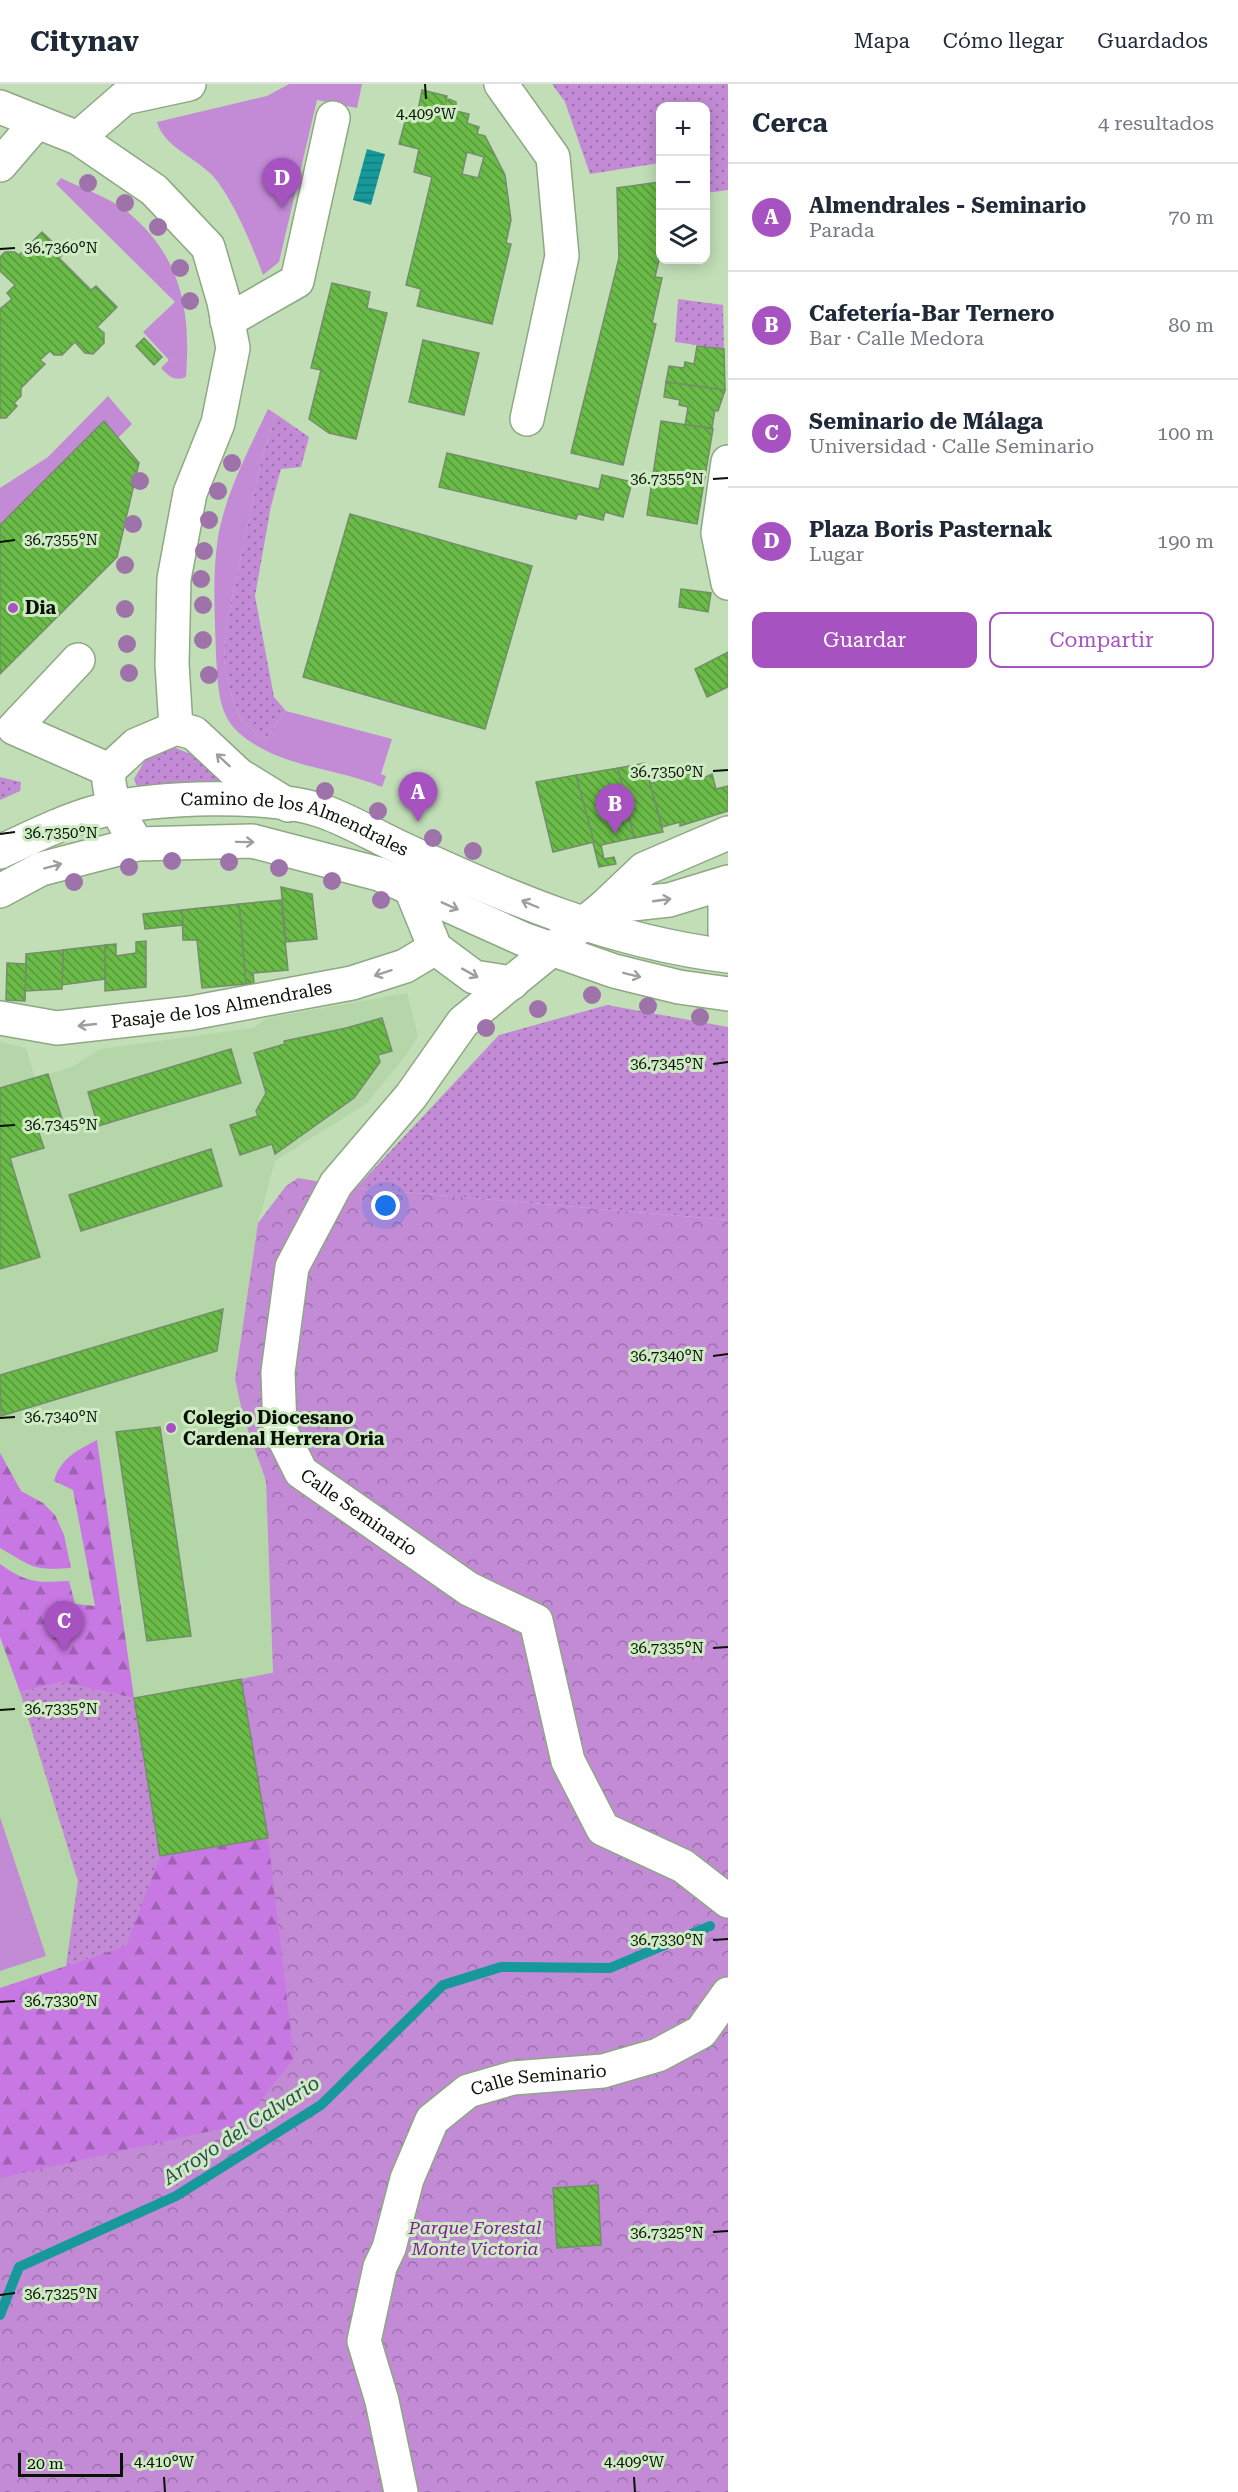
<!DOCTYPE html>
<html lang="es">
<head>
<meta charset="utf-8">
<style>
  :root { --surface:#fff; --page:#f2f2f3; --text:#1f2937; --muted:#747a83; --line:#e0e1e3; --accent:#a752c1 }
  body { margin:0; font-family:"Roboto Serif",serif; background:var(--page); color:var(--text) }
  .controls { position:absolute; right:18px; top:18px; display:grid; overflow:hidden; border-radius:12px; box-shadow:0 3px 15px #0003 }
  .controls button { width:54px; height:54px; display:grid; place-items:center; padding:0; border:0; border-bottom:2px solid var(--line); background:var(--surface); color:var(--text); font:30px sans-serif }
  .scale { position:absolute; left:18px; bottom:15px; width:105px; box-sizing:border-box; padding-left:6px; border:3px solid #081205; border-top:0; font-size:16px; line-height:21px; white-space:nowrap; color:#081205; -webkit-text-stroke:4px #ceebc3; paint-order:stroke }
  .you { position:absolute; left:386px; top:1122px; width:21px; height:21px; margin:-15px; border:4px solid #fff; border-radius:50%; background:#1a73e8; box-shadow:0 0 0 9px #1a73e833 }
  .badge { display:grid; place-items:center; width:39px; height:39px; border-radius:50%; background:var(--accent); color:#fff; font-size:20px; font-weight:700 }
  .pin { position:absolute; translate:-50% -50px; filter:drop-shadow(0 2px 3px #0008) }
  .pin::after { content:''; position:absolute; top:32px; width:21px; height:18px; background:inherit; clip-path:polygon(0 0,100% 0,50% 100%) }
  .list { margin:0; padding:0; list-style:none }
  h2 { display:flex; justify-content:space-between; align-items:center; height:78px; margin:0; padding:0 24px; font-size:26px }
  h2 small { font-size:20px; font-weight:400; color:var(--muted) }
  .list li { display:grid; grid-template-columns:39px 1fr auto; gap:18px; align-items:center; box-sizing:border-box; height:108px; padding:0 24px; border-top:2px solid var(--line) }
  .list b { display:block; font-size:22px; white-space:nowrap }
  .list p { margin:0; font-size:20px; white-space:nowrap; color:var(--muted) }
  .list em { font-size:20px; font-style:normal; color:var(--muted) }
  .actions { display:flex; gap:12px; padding:18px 24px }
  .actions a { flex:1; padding:14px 0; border:2px solid var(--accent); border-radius:12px; text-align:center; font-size:21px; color:var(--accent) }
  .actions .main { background:var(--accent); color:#fff }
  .icon { flex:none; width:33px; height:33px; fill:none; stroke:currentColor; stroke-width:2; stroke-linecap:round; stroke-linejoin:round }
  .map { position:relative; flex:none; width:728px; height:2408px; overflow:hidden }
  header { display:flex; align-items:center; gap:36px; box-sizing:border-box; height:84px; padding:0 30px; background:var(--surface); border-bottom:2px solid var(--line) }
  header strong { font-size:28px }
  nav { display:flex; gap:33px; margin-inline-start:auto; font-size:21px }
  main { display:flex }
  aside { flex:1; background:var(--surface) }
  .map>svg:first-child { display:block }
</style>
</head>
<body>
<header>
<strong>Citynav</strong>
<nav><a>Mapa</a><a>Cómo llegar</a><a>Guardados</a></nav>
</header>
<main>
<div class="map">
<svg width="728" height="2408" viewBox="0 0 728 2408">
  <defs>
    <pattern id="grass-dots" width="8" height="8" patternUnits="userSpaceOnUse" patternTransform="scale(1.5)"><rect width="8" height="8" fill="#c38bd6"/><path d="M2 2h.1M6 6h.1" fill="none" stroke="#9c70ac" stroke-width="1.8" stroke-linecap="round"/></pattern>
    <pattern id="forest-firs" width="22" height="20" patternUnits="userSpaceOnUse" patternTransform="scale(1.5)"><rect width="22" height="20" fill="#c878e2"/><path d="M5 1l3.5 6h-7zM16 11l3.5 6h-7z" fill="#a061b5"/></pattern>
    <pattern id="park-crowns" width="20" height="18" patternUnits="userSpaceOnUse" patternTransform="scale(1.5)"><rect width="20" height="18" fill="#c38bd6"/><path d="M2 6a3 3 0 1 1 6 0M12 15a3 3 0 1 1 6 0" fill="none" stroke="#9c70ac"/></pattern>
    <pattern id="water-rules" width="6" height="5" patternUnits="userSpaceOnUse" patternTransform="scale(1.5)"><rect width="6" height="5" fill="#17999c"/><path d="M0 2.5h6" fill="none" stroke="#137b7d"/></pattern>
    <pattern id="building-back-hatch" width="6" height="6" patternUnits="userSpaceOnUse" patternTransform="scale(1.5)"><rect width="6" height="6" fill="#6abb48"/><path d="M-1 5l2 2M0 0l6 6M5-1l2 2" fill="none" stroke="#55973a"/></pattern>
  </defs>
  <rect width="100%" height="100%" fill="#c1deb7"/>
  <polygon fill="#b4d6a9" points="407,909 418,952 407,970 366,1020 275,1077 258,1139 235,1295 243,1332 266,1397 273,1590 241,1596 268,1754 160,1772 127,1862 0,1904 0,958 26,964 35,994 72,983 100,965 253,944 268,934"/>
  <g fill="url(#grass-dots)">
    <polygon points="552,0 728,0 728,106 706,109 706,22 660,22 660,79 590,90 565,18"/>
    <polygon points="678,215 723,221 724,265 675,258"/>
    <polygon points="276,330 309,353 301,383 281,385 271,422 255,512 274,613 286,627 264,657 241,636 230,607 224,576 227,538 262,373"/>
    <polygon points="171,662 200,674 222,700 137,702 134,695 147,673"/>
    <polygon points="0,693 21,698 20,707 0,716"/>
    <polygon points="607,921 728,943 728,1136 356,1104 499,951"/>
    <polygon points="61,1598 134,1614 160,1772 127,1862 66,1882 78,1797 20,1608"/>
  </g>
  <g fill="url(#forest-firs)">
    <path d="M97 1356 134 1614 61 1598 20 1608 0 1553V1480C27 1499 36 1499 69 1497L75 1520 95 1522 73 1406 54 1397C61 1374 76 1367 97 1356Z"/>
    <path d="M0 1369 21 1407 43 1419 55 1431 64 1451 71 1484C32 1487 32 1482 0 1464Z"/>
    <polygon points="273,1570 554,1679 0,2408 0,1904 126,1862 160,1772 268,1753 241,1595 273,1589"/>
  </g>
  <polygon fill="url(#park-crowns)" points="298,1094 356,1104 728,1136 728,2408 0,2408 0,2094 242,2040 294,1974 268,1754 241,1595 273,1589 266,1397 243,1332 235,1295 258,1139 286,1102"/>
  <g fill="#c38bd6">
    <path d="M289 0H362L357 24 317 16 279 178 263 191C252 161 234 117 213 92 196 74 163 62 157 38L267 12Z"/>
    <path d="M61 94C83 105 112 114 130 130 182 174 191 229 186 293 174 298 169 292 161 284L169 276 143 248 175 218 56 100Z"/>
    <polygon points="108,312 132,340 118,354 0,441 0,404 48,373"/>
    <path d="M268 325 276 330 262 373 227 538 224 576 230 607 241 636 264 657 286 627 392 655 381 690 386 692 382 703C335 683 278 684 238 648 217 629 218 598 216 572 215 532 212 492 218 453 226 408 249 365 268 325Z"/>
    <polygon points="0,1733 46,1872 0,1887"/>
  </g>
  <polygon fill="url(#water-rules)" points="367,65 385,70 371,121 353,116"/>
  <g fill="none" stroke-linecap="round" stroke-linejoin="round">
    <polyline stroke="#17999c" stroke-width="10" points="0,2231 19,2183 176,2112 321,2021 443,1901 501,1883 610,1884 710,1842"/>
  </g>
  <g fill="url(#building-back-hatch)" stroke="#738e69" stroke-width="1.5" fill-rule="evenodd">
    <path d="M422 6 447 12 446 17 449 15 456 18V27L469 30 467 39 479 43 477 50 485 52 505 91 511 136 506 159 511 160 492 240 417 222 421 205 406 201 432 93 414 88 419 65 399 60 406 34 416 37ZM467 68 484 73 478 94 462 90Z"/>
    <polygon points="659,98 660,172 655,193 662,194 652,239 656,240 623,381 571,369 619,174 617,104"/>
    <polygon points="42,148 64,169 59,174 91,206 96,202 117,223 97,243 104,249 104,259 93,270 85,269 75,258 62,271 54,271 50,267 40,276 45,280 21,304 21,312 14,319 17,322 6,334 0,334 0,225 12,215 7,209 15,201 0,187 0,173 5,168 15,168 19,171"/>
    <polygon points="332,199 370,208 367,224 387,229 356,355 329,349 309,335 321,286 311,284"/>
    <polygon points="144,254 162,273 154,281 136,262"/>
    <polygon points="423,256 479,269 464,331 409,318"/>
    <polygon points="697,262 724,265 725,306 666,298 669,282 684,284 685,278 694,280"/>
    <polygon points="666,298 725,306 718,327 715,326 712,344 685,341 688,323 679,321 680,316 664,313"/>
    <polygon points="104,337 139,379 117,473 0,590 0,441"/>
    <polygon points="661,337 713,345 697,440 647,431"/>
    <polygon points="447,369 599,405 602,391 632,398 623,433 605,428 603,436 578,430 576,435 439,403"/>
    <polygon points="350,430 532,482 485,645 303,593"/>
    <polygon points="681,505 711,509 708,528 679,523"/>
    <polygon points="728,568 728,603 707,613 695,585"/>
    <polygon points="645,679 663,748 634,754 618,684"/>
    <path d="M618 684 634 754 601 761 604 775 614 773 616 780 599 783 576 691ZM612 704 615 718 606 720 603 706Z"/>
    <polygon points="694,687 697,697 712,690 716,705 728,702 728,727 680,742 680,738 662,743 650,699"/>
    <polygon points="576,691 594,758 553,768 536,698"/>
    <polygon points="281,803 312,810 317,855 286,858"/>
    <polygon points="281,816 288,886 253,889 254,899 246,900 239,820"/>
    <polygon points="239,820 246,900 202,904 197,856 183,856 182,826"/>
    <polygon points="182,826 183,841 145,845 143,830"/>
    <polygon points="146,857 146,903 105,907 105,861 116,860 116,872 136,869 136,858"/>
    <polygon points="105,861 105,895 62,901 63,866"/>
    <polygon points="63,866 62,905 25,907 26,870"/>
    <polygon points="7,879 26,880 25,917 6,916"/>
    <polygon points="382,934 392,967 378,971 380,978 354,1014 275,1070 272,1060 240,1071 230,1041 258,1032 256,1027 266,1009 254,969 285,960 284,957 346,944"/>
    <polygon points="231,965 241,999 98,1042 88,1008"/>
    <polygon points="48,990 62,1035 37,1043 44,1064 10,1074 40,1173 0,1185 0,1004"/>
    <polygon points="211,1065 222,1102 81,1147 69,1111"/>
    <polygon points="223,1225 217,1267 1,1332 0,1291"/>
    <polygon points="160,1343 191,1552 147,1557 116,1348"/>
    <polygon points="241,1595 268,1754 160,1772 134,1614"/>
    <polygon points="598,2101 601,2161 557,2164 553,2104"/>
  </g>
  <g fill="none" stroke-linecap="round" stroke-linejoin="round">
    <g stroke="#8da883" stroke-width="36">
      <g id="minor">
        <polyline points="501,0 553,73 562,172 527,335"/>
        <polyline points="0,23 78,54 154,106 208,163 224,218 233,264 218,339 190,409 174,495 172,580 176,644"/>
        <polyline points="78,54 124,14 189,0"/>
        <polyline points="0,81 37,38"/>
        <polyline points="227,237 297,197 333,34"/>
        <polyline points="728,378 718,449 728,499"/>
        <polyline points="78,576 14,644 109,686"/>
        <path id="s1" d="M728 749 644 785 604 823 463 938 411 1012 336 1100 292 1183 278 1288 280 1346 301 1388 469 1505 536 1537 568 1677 603 1745 683 1782 728 1817"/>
        <path d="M137 760C124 738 106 713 109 686L136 661 176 644 194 649 239 691 288 721"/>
        <polyline points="411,805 435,864 474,893 512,899"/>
        <polyline points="604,823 669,816 728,798"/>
        <path id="s2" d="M0 934 57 944 191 929 352 899 405 882 435 864"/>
        <path id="s3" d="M401 2408 382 2317 364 2257 380 2183 389 2164 407 2095 432 2036 468 2007 513 1994 603 1987 658 1971 701 1948 728 1910"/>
      </g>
    </g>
    <g stroke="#8da883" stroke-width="36">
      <g id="major">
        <path id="s4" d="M0 768C32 753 66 736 100 727 153 712 274 709 325 728 352 738 377 753 403 765 508 814 611 858 728 872"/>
        <polyline points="0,807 41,785 137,760 252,757 379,790 523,855 614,887 679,903 728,910"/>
        <polyline points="728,813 725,818 725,848 728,852"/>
      </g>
    </g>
    <use href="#minor" stroke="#fff" stroke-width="33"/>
    <use href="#major" stroke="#fff" stroke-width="33"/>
  </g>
  <g fill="#9e73a9">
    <circle cx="88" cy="99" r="9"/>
    <circle cx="125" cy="119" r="9"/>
    <circle cx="158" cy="143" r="9"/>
    <circle cx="180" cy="184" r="9"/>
    <circle cx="190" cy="217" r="9"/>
    <circle cx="232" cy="379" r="9"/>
    <circle cx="140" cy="397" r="9"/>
    <circle cx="218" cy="407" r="9"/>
    <circle cx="209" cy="436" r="9"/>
    <circle cx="133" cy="440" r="9"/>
    <circle cx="204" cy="467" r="9"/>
    <circle cx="125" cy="481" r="9"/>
    <circle cx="201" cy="495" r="9"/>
    <circle cx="203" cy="521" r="9"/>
    <circle cx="125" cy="525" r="9"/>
    <circle cx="203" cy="556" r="9"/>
    <circle cx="127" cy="560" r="9"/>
    <circle cx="129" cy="589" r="9"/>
    <circle cx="209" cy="591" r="9"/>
    <circle cx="325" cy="707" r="9"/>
    <circle cx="378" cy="727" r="9"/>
    <circle cx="433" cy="754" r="9"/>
    <circle cx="473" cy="767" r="9"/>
    <circle cx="172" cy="777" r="9"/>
    <circle cx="229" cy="778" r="9"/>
    <circle cx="129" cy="783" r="9"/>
    <circle cx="279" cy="784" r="9"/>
    <circle cx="332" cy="797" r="9"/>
    <circle cx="74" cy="798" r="9"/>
    <circle cx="381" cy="816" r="9"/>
    <circle cx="592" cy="911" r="9"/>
    <circle cx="648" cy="922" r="9"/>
    <circle cx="538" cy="925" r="9"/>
    <circle cx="700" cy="933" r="9"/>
    <circle cx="486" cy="944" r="9"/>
  </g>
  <defs><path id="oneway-shaft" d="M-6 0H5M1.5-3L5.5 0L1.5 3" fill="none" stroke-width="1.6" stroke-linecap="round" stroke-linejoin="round" transform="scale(1.5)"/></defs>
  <g stroke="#9ca09b">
    <use href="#oneway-shaft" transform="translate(223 676) rotate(-137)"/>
    <use href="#oneway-shaft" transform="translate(245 758) rotate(1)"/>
    <use href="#oneway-shaft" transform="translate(53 782) rotate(-15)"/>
    <use href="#oneway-shaft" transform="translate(662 816) rotate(-8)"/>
    <use href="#oneway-shaft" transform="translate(530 820) rotate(-157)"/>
    <use href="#oneway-shaft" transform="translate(450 822) rotate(24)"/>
    <use href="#oneway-shaft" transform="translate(383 889) rotate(162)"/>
    <use href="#oneway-shaft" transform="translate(470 889) rotate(29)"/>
    <use href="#oneway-shaft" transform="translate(632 891) rotate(14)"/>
    <use href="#oneway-shaft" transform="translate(87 941) rotate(174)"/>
  </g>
  <path fill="none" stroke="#081205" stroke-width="2" d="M425 0 426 15M0 165 15 164M713 395 728 394M0 458 15 456M713 687 728 686M0 750 15 748M713 980 728 978M0 1042 15 1041M713 1272 728 1270M0 1334 15 1333M713 1564 728 1563M0 1626 15 1625M713 1856 728 1855M0 1918 15 1917M713 2148 728 2147M0 2211 15 2209M164 2393 165 2408M634 2393 635 2408"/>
  <g fill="#a752c1" stroke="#ceebc3" stroke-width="2">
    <circle cx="13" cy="524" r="6"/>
    <circle cx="171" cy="1344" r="6"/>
  </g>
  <g text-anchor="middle" stroke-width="6" stroke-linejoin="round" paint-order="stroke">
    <g font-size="18" font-weight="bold" fill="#081205" stroke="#ceebc3" text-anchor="start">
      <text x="25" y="530">Dia</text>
      <text x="183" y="1340">Colegio Diocesano<tspan x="183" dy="21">Cardenal Herrera Oria</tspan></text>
    </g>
    <g font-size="18" fill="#081205" stroke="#ceebc3">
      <text dy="6" stroke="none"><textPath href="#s4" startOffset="308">Camino de los Almendrales</textPath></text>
      <text dy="6" stroke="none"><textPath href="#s2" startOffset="224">Pasaje de los Almendrales</textPath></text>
      <text dy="6" stroke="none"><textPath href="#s1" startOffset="910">Calle Seminario</textPath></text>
      <text dy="6" stroke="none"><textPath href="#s3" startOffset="506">Calle Seminario</textPath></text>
    </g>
    <g font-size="18" font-style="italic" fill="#811c9d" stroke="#ceebc3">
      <text x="475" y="2150">Parque Forestal<tspan x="475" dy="21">Monte Victoria</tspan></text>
    </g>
    <g font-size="20" font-style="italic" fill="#2c4e4f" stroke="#ceebc3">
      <text transform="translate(241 2046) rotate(-33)" y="7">Arroyo del Calvario</text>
    </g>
  </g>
  <g font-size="15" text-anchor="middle" fill="#081205" stroke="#ceebc3" stroke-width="6" stroke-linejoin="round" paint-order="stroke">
    <text x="426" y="35">4.409°W</text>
    <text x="61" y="169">36.7360°N</text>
    <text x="667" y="400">36.7355°N</text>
    <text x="61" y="461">36.7355°N</text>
    <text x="667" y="693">36.7350°N</text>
    <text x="61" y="754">36.7350°N</text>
    <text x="667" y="985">36.7345°N</text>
    <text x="61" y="1046">36.7345°N</text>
    <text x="667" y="1277">36.7340°N</text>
    <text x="61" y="1338">36.7340°N</text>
    <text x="667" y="1569">36.7335°N</text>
    <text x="61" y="1630">36.7335°N</text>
    <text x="667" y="1861">36.7330°N</text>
    <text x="61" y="1922">36.7330°N</text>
    <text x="667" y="2154">36.7325°N</text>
    <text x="61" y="2215">36.7325°N</text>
    <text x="164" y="2383">4.410°W</text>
    <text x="634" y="2383">4.409°W</text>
  </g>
</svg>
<div class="controls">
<button>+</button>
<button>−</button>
<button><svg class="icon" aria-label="layers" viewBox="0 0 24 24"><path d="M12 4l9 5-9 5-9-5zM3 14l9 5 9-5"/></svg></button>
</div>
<div class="scale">20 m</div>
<div class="you"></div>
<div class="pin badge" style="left:418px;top:738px">A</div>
<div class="pin badge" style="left:615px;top:750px">B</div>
<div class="pin badge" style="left:64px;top:1567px">C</div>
<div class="pin badge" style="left:282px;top:124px">D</div>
</div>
<aside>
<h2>Cerca<small>4 resultados</small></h2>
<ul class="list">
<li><span class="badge">A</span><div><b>Almendrales - Seminario</b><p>Parada</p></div><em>70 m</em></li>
<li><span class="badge">B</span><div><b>Cafetería-Bar Ternero</b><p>Bar · Calle Medora</p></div><em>80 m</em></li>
<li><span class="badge">C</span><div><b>Seminario de Málaga</b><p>Universidad · Calle Seminario</p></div><em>100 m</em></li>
<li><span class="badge">D</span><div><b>Plaza Boris Pasternak</b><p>Lugar</p></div><em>190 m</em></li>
</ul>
<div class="actions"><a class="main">Guardar</a><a>Compartir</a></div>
</aside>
</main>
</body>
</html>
